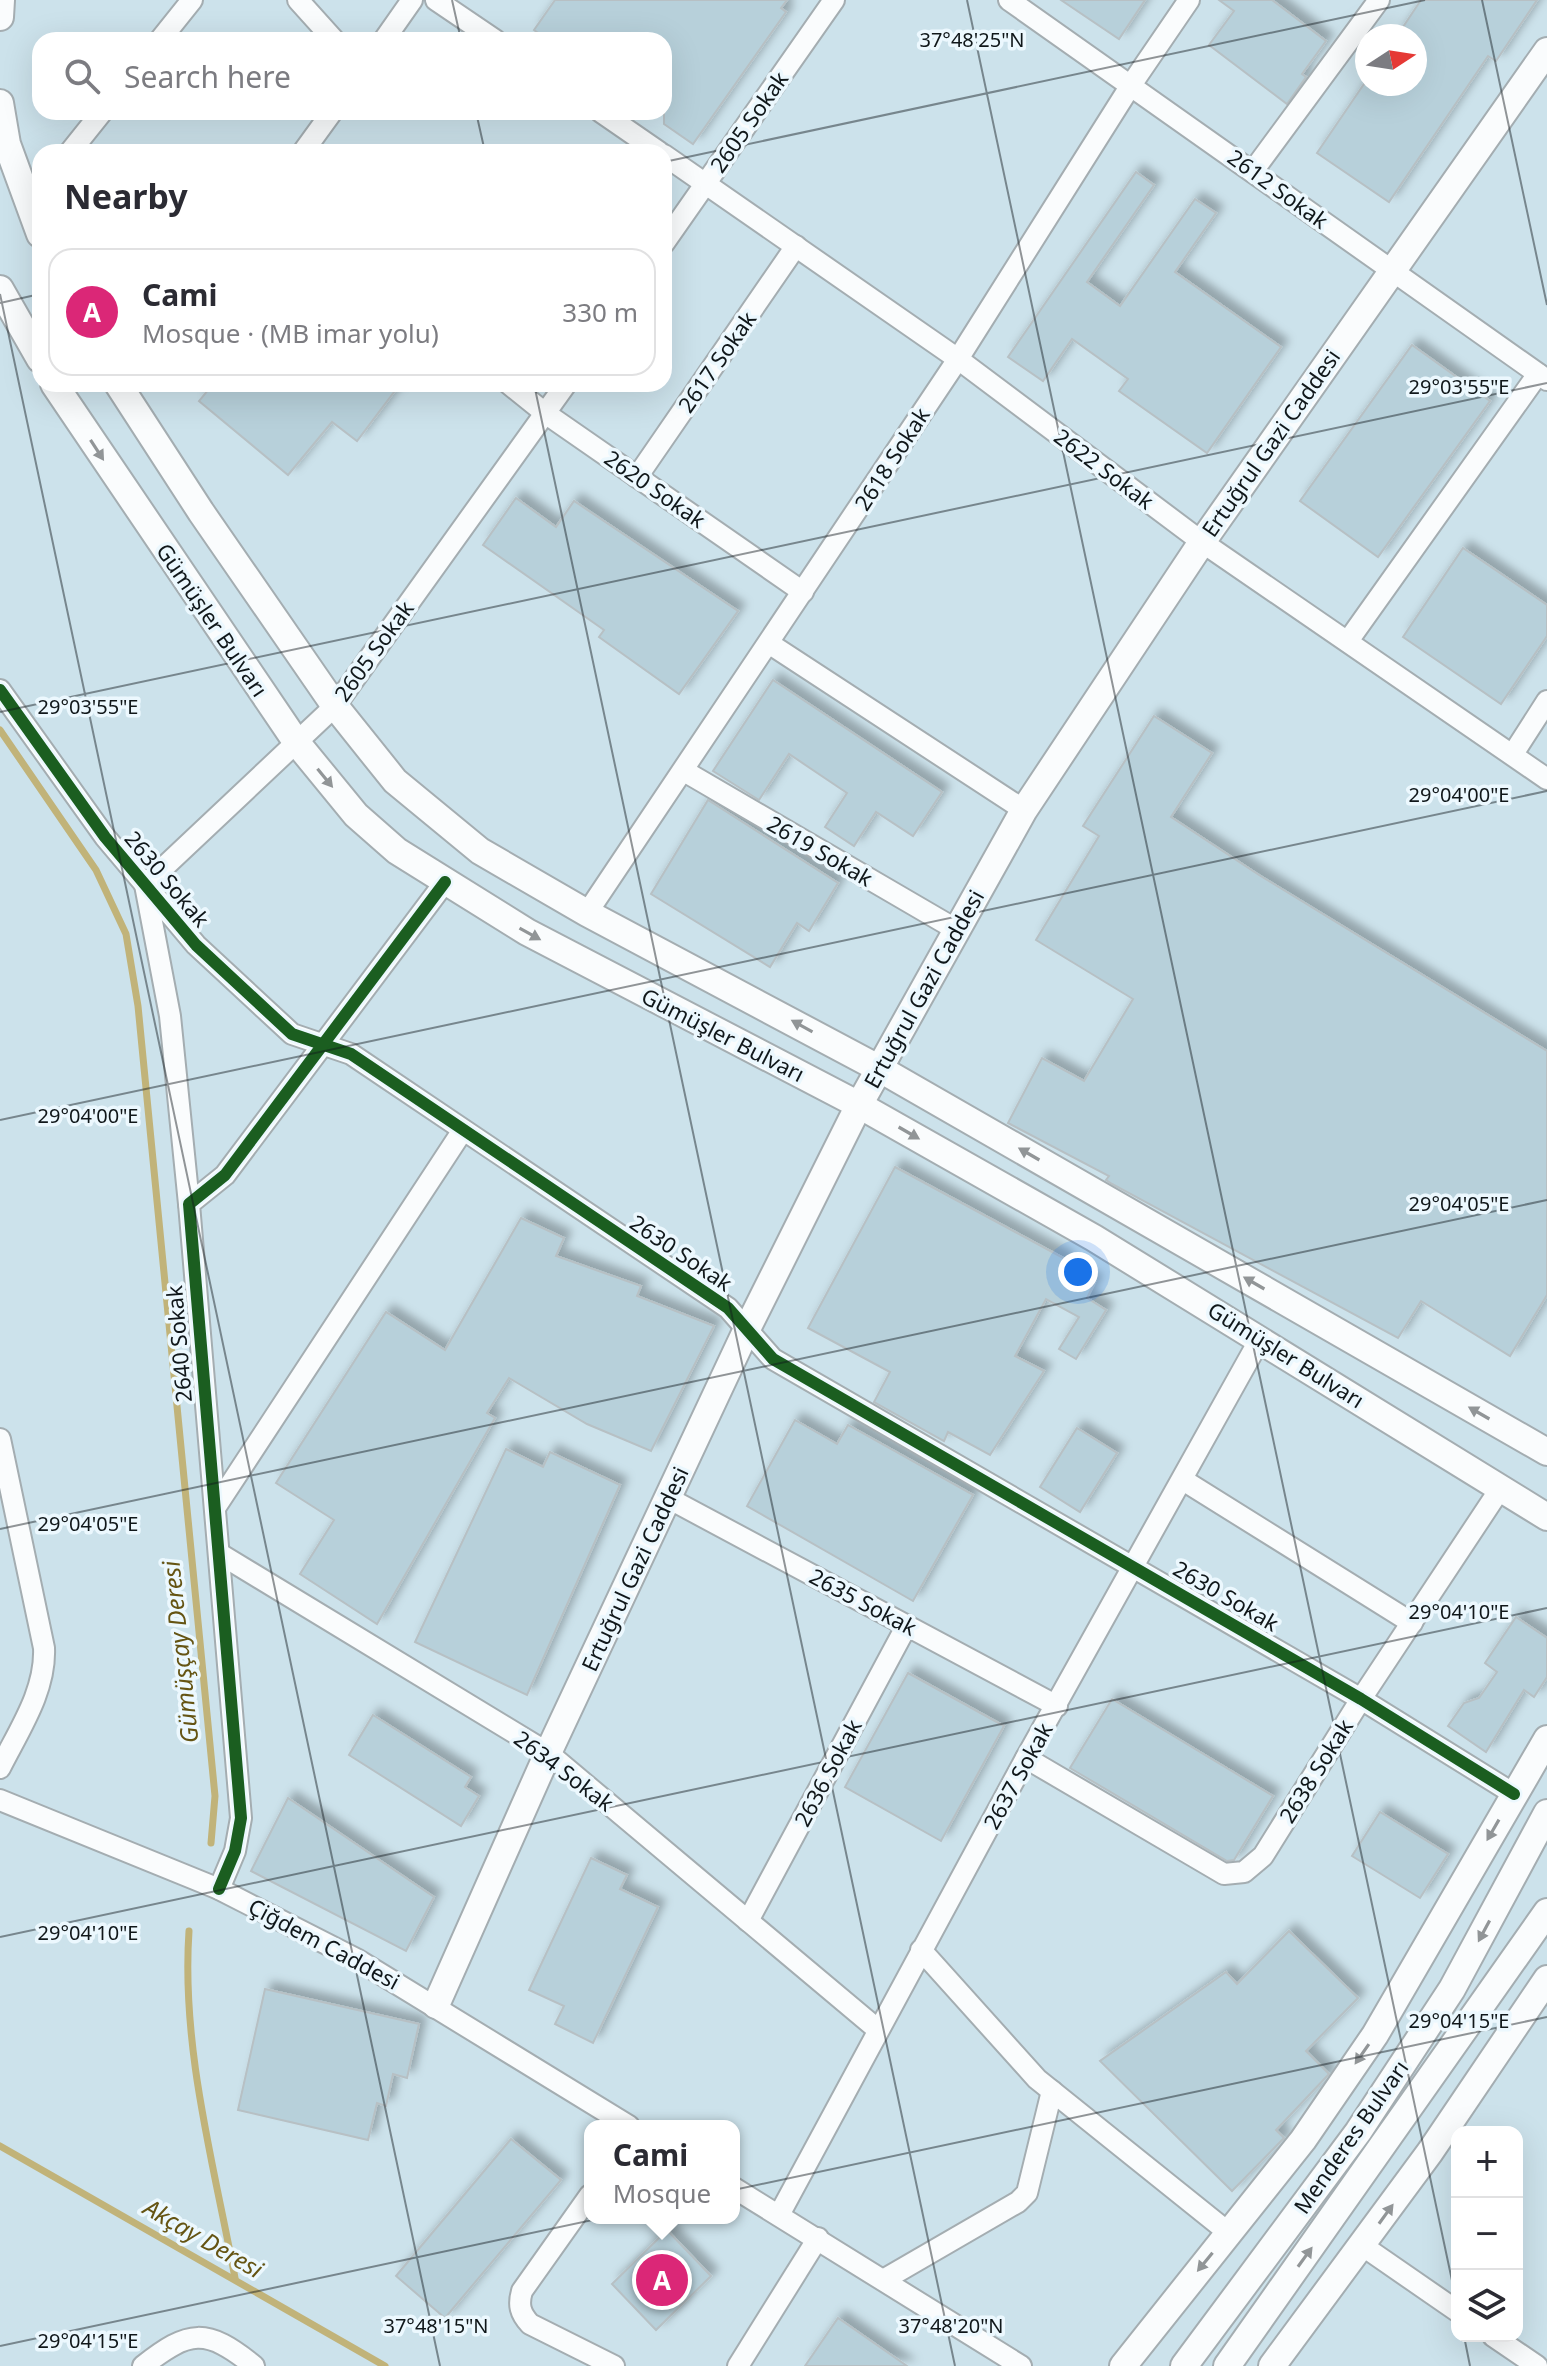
<!DOCTYPE html>
<html lang="en">
<head>
<meta charset="utf-8">
<style>
  :root { --surface:#fff; --page:#f2f2f3; --text:#2b2b33; --muted:#7c7c81; --line:#e1e1e2; --accent:#db2777 }
  body { margin:0; font-family:"Noto Sans",sans-serif; background:var(--page); color:var(--text) }
  .controls { position:absolute; right:24px; bottom:24px; display:grid; overflow:hidden; border-radius:16px; box-shadow:0 8px 32px #0002 }
  .controls button { width:72px; height:72px; display:grid; place-items:center; padding:0; border:0; border-bottom:2px solid var(--line); background:var(--surface); color:var(--text); font:40px sans-serif }
  .compass { position:absolute; left:1355px; top:24px; width:72px; height:72px; border-radius:50%; background:var(--surface); box-shadow:0 8px 32px #0002; rotate:78deg }
  .you { position:absolute; left:1078px; top:1272px; width:28px; height:28px; margin:-20px; border:6px solid #fff; border-radius:50%; background:#1a73e8; box-shadow:0 0 0 12px #1a73e833 }
  .badge { display:grid; place-items:center; width:52px; height:52px; border-radius:50%; background:var(--accent); color:#fff; font-size:26px; font-weight:700 }
  .pin { position:absolute; translate:-50% -50%; border:4px solid #fff; box-shadow:0 2px 8px #0006 }
  .popup { position:absolute; left:584px; top:2120px; width:156px; height:104px; box-sizing:border-box; display:grid; place-content:center; border-radius:16px; background:var(--surface); filter:drop-shadow(0 2px 6px #0005); font-size:26px; white-space:nowrap; color:var(--muted) }
  .popup b { font-size:30px; color:var(--text) }
  .popup::after { content:''; position:absolute; left:50%; top:100%; margin-left:-16px; border:16px solid transparent; border-top-color:var(--surface) }
  .list { margin:0; padding:0; list-style:none }
  h2 { display:flex; justify-content:space-between; align-items:center; height:104px; margin:0; padding:0 32px; font-size:34px }
  h2 small { font-size:26px; font-weight:400; color:var(--muted) }
  .list li { display:grid; grid-template-columns:52px 1fr auto; gap:24px; align-items:center; box-sizing:border-box; height:128px; margin:0 16px 16px; padding:0 16px; border:2px solid var(--line); border-radius:24px }
  .list b { display:block; font-size:30px; white-space:nowrap }
  .list p { margin:0; font-size:26px; white-space:nowrap; color:var(--muted) }
  .list em { font-size:26px; font-style:normal; color:var(--muted) }
  .icon { flex:none; width:44px; height:44px; fill:none; stroke:currentColor; stroke-width:2; stroke-linecap:round; stroke-linejoin:round }
  .map { position:relative; flex:none; width:1547px; height:2366px; overflow:hidden }
  .search { position:absolute; background:var(--surface); box-shadow:0 8px 32px #0002; left:32px; top:32px; width:640px; height:88px; display:flex; align-items:center; gap:20px; box-sizing:border-box; padding:0 28px; border-radius:24px; color:var(--muted); font-size:30px }
  .panel { position:absolute; background:var(--surface); box-shadow:0 8px 32px #0002; left:32px; top:144px; width:640px; height:248px; border-radius:24px }
  .map>svg:first-child { display:block }
</style>
</head>
<body>
<div class="map">
<svg width="1547" height="2366" viewBox="0 0 1547 2366">
  <defs>
    <filter id="shadow"><feDropShadow dx="7" dy="-7" stdDeviation="4" flood-color="#0004"/></filter>
  </defs>
  <rect width="100%" height="100%" fill="#deeaef"/>
  <path fill="#cce2eb" fill-rule="evenodd" d="M0 0H1547V2366H0ZM1367 36H1415V84H1367ZM40 40H664V112H40ZM40 152H664V384H40ZM590 2126H734V2218H590ZM1457 2132H1517V2336H1457Z"/>
  <g fill="none" stroke-linecap="round" stroke-linejoin="round">
    <g stroke="#c1b379" stroke-width="7">
      <polyline points="0,730 96,870 126,934 138,1006 215,1796 211,1843"/>
      <path d="M189 1931C181 2047 214 2165 235 2278"/>
      <polyline points="0,2146 385,2366"/>
    </g>
  </g>
  <g fill="#b7d0da" stroke="#b7c0c4" stroke-width="2" filter="url(#shadow)">
    <polygon points="555,0 787,0 781,8 786,12 693,144 664,124 664,40 548,40 534,30"/>
    <polygon points="1061,0 1145,0 1119,39"/>
    <polygon points="1219,0 1272,0 1326,41 1302,74 1306,77 1287,104 1209,45 1234,11"/>
    <polygon points="1421,0 1537,0 1496,61 1488,56 1389,202 1317,153 1364,84 1415,84 1415,36 1397,36"/>
    <polygon points="1136,172 1154,185 1087,282 1120,306 1195,199 1216,213 1175,272 1281,347 1207,453 1119,391 1128,379 1072,339 1043,381 1008,357"/>
    <polygon points="1412,345 1490,401 1378,557 1300,501"/>
    <polygon points="213,384 400,384 357,441 332,422 288,475 199,401"/>
    <polygon points="516,498 556,527 574,501 738,611 679,694 599,637 604,630 483,545"/>
    <polygon points="1463,548 1547,605 1547,636 1501,704 1403,637"/>
    <polygon points="773,680 942,792 913,836 876,812 854,846 825,827 847,793 789,754 759,800 713,771"/>
    <polygon points="1154,716 1212,753 1171,817 1259,875 1547,1051 1547,1295 1510,1356 1421,1301 1398,1338 1112,1184 1106,1180 1109,1176 1008,1123 1042,1058 1084,1081 1133,999 1036,940 1099,836 1083,826"/>
    <polygon points="708,800 838,883 809,931 797,923 770,967 651,894"/>
    <polygon points="895,1167 1067,1260 1064,1266 1095,1282 1087,1298 1106,1310 1076,1359 1059,1349 1079,1317 1046,1299 1015,1356 1044,1371 990,1455 948,1432 944,1441 874,1402 890,1372 808,1328"/>
    <polygon points="521,1218 564,1238 556,1256 641,1286 637,1296 714,1326 651,1451 587,1424 509,1378 487,1413 495,1418 377,1624 300,1574 334,1520 276,1483 386,1312 445,1350"/>
    <polygon points="795,1420 837,1444 848,1425 973,1495 913,1601 747,1506"/>
    <polygon points="1077,1428 1117,1453 1080,1512 1040,1487"/>
    <polygon points="506,1449 543,1467 550,1452 620,1485 527,1695 415,1642"/>
    <polygon points="1516,1617 1547,1638 1547,1677 1534,1697 1524,1690 1486,1752 1448,1726 1464,1703 1479,1698 1497,1672 1485,1663"/>
    <polygon points="908,1673 1004,1726 941,1841 845,1787"/>
    <polygon points="1112,1699 1273,1796 1234,1860 1227,1861 1070,1768"/>
    <polygon points="373,1715 471,1777 465,1787 479,1796 461,1826 349,1755"/>
    <polygon points="288,1798 434,1897 406,1951 251,1871"/>
    <polygon points="1380,1812 1448,1854 1420,1898 1352,1856"/>
    <polygon points="591,1858 627,1875 620,1889 658,1907 593,2043 555,2024 564,2006 529,1990"/>
    <polygon points="1289,1931 1358,1998 1306,2051 1329,2074 1276,2130 1284,2138 1232,2191 1100,2061 1226,1972 1237,1984"/>
    <polygon points="265,1989 419,2024 407,2078 393,2074 386,2106 377,2103 368,2140 238,2110"/>
    <polygon points="511,2139 561,2180 445,2318 396,2276"/>
    <polygon points="667,2230 711,2276 656,2330 612,2284"/>
    <polygon points="838,2318 907,2366 805,2366"/>
  </g>
  <g fill="none" stroke-linecap="round" stroke-linejoin="round">
    <g stroke="#a4adb1" stroke-width="24">
      <g id="minor">
        <polyline points="298,0 334,40"/>
        <polyline points="436,0 495,40"/>
        <polyline points="1009,0 1547,380"/>
        <polyline points="160,40 192,0"/>
        <polyline points="384,40 412,0"/>
        <polyline points="601,112 659,152"/>
        <polyline points="70,152 102,112"/>
        <polyline points="303,152 332,112"/>
        <polyline points="664,155 958,359 1202,542 1547,779"/>
        <polyline points="1253,171 1379,0"/>
        <polyline points="664,243 834,0"/>
        <polyline points="509,384 545,413 803,592"/>
        <polyline points="637,477 796,246"/>
        <polyline points="1348,641 1538,374"/>
        <polyline points="770,644 1024,810"/>
        <polyline points="0,690 105,837 196,945 292,1034 351,1054 728,1308 773,1359 1361,1699 1514,1794"/>
        <polyline points="1513,754 1547,701"/>
        <polyline points="684,771 957,930"/>
        <polyline points="587,913 958,359 1131,85 1189,0"/>
        <polyline points="189,1204 170,1016 145,885 335,706 566,384"/>
        <path d="M0 1439 44 1648C46 1691 19 1730 0 1768"/>
        <polyline points="1183,1480 1412,1623"/>
        <polyline points="668,1498 1057,1706"/>
        <polyline points="215,1508 463,1130"/>
        <polyline points="220,1554 548,1753 877,2029"/>
        <polyline points="1026,1758 1224,1874 1244,1872 1263,1856 1361,1699 1500,1489"/>
        <polyline points="0,1800 219,1889 358,1960 629,2126"/>
        <polyline points="219,1889 235,1851 241,1818 189,1204 225,1175 445,882"/>
        <polyline points="748,1921 907,1625"/>
        <polyline points="921,1950 1037,2079 1229,2233"/>
        <polyline points="734,2188 1021,2366"/>
        <path d="M590 2195 522 2291C518 2305 520 2313 530 2324L614 2366"/>
        <polyline points="779,2215 1026,1758 1260,1339"/>
        <polyline points="1363,2246 1457,2311"/>
        <polyline points="885,2279 1018,2202 1027,2193 1052,2091"/>
        <polyline points="1493,2336 1537,2366"/>
        <path d="M143 2366C189 2330 206 2327 254 2366"/>
        <polyline points="738,2366 818,2238"/>
      </g>
    </g>
    <g stroke="#a4adb1" stroke-width="30">
      <g id="major">
        <polyline points="0,17 1,0"/>
        <polyline points="0,103 7,144 40,234"/>
        <polyline points="0,289 40,359"/>
        <polyline points="54,384 297,743 356,815 397,851 527,932 859,1105 1094,1238 1547,1517"/>
        <polyline points="118,384 201,512 335,706 395,781 480,851 587,913 880,1069 1547,1452"/>
        <polyline points="436,2005 548,1753 746,1331 859,1105 1024,810 1202,542 1547,51"/>
        <polyline points="1123,2366 1303,2140 1375,2035 1547,1739"/>
        <polyline points="1184,2366 1358,2132 1452,1989 1547,1813"/>
        <polyline points="1227,2366 1547,1912"/>
        <polyline points="1272,2366 1430,2152 1547,1979"/>
      </g>
    </g>
    <use href="#minor" stroke="#fafcfd" stroke-width="20"/>
    <use href="#major" stroke="#fafcfd" stroke-width="26"/>
    <g stroke="#ecf8fe" stroke-width="17">
      <g id="cycleway">
        <polyline points="0,690 105,837 196,945 292,1034 351,1054 728,1308 773,1359 1361,1699 1514,1794"/>
        <polyline points="219,1889 235,1851 241,1818 189,1204 225,1175 445,882"/>
      </g>
    </g>
    <use href="#cycleway" stroke="#1b5e20" stroke-width="12"/>
  </g>
  <defs><path id="oneway-solid" d="M-6-.8H1V-3.2L6.5 0L1 3.2V.8H-6Z" transform="scale(2)"/></defs>
  <g fill="#919597">
    <use href="#oneway-solid" transform="translate(97 450) rotate(57)"/>
    <use href="#oneway-solid" transform="translate(325 778) rotate(51)"/>
    <use href="#oneway-solid" transform="translate(530 934) rotate(29)"/>
    <use href="#oneway-solid" transform="translate(802 1026) rotate(-151)"/>
    <use href="#oneway-solid" transform="translate(909 1133) rotate(30)"/>
    <use href="#oneway-solid" transform="translate(1029 1154) rotate(-150)"/>
    <use href="#oneway-solid" transform="translate(1254 1283) rotate(-150)"/>
    <use href="#oneway-solid" transform="translate(1479 1413) rotate(-150)"/>
    <use href="#oneway-solid" transform="translate(1493 1830) rotate(120)"/>
    <use href="#oneway-solid" transform="translate(1484 1931) rotate(118)"/>
    <use href="#oneway-solid" transform="translate(1362 2054) rotate(125)"/>
    <use href="#oneway-solid" transform="translate(1386 2214) rotate(-54)"/>
    <use href="#oneway-solid" transform="translate(1305 2257) rotate(-54)"/>
    <use href="#oneway-solid" transform="translate(1205 2262) rotate(129)"/>
  </g>
  <path fill="none" stroke="#10171a" stroke-width="2" stroke-opacity="0.45" d="M452 0 461 40M967 0 1457 2304M1482 0 1547 305M476 112 485 152M664 162 1425 0M0 294 440 2366M0 303 40 294M534 384 955 2366M0 712 1547 383M0 1120 1547 791M0 1529 1547 1200M0 1937 1547 1608M1464 2336 1470 2366M0 2346 1547 2017"/>
  <g text-anchor="middle" stroke-width="7" stroke-linejoin="round" paint-order="stroke">
    <g font-size="22" fill="#10171a" stroke="#ecf8fe">
      <text transform="translate(749 122) rotate(-55)" y="8">2605 Sokak</text>
      <text transform="translate(1278 189) rotate(36)" y="8">2612 Sokak</text>
      <text transform="translate(717 362) rotate(-55)" y="8">2617 Sokak</text>
      <text transform="translate(1271 443) rotate(-55)" y="8">Ertuğrul Gazi Caddesi</text>
      <text transform="translate(892 459) rotate(-57)" y="8">2618 Sokak</text>
      <text transform="translate(1104 469) rotate(37)" y="8">2622 Sokak</text>
      <text transform="translate(655 489) rotate(35)" y="8">2620 Sokak</text>
      <text transform="translate(212 620) rotate(56)" y="8">Gümüşler Bulvarı</text>
      <text transform="translate(374 651) rotate(-54)" y="8">2605 Sokak</text>
      <text transform="translate(820 851) rotate(30)" y="8">2619 Sokak</text>
      <text transform="translate(167 879) rotate(50)" y="8">2630 Sokak</text>
      <text transform="translate(924 989) rotate(-61)" y="8">Ertuğrul Gazi Caddesi</text>
      <text transform="translate(723 1035) rotate(27)" y="8">Gümüşler Bulvarı</text>
      <text transform="translate(681 1253) rotate(34)" y="8">2630 Sokak</text>
      <text transform="translate(179 1344) rotate(-95)" y="8">2640 Sokak</text>
      <text transform="translate(1286 1355) rotate(32)" y="8">Gümüşler Bulvarı</text>
      <text transform="translate(635 1569) rotate(-65)" y="8">Ertuğrul Gazi Caddesi</text>
      <text transform="translate(1226 1596) rotate(30)" y="8">2630 Sokak</text>
      <text transform="translate(863 1602) rotate(28)" y="8">2635 Sokak</text>
      <text transform="translate(564 1771) rotate(37)" y="8">2634 Sokak</text>
      <text transform="translate(1316 1771) rotate(-58)" y="8">2638 Sokak</text>
      <text transform="translate(828 1773) rotate(-62)" y="8">2636 Sokak</text>
      <text transform="translate(1018 1776) rotate(-61)" y="8">2637 Sokak</text>
      <text transform="translate(324 1944) rotate(28)" y="8">Çiğdem Caddesi</text>
      <text transform="translate(1351 2137) rotate(-55)" y="8">Menderes Bulvarı</text>
    </g>
    <g font-size="24" font-style="italic" fill="#655413" stroke="#ecf8fe">
      <text transform="translate(181 1652) rotate(-96)" y="8">Gümüşçay Deresi</text>
      <text transform="translate(203 2239) rotate(30)" y="8">Akçay Deresi</text>
    </g>
  </g>
  <g font-size="20" text-anchor="middle" fill="#10171a" stroke="#ecf8fe" stroke-width="7" stroke-linejoin="round" paint-order="stroke">
    <text x="972" y="47">37°48'25"N</text>
    <text x="1459" y="394">29°03'55"E</text>
    <text x="88" y="714">29°03'55"E</text>
    <text x="1459" y="802">29°04'00"E</text>
    <text x="88" y="1123">29°04'00"E</text>
    <text x="1459" y="1211">29°04'05"E</text>
    <text x="88" y="1531">29°04'05"E</text>
    <text x="1459" y="1619">29°04'10"E</text>
    <text x="88" y="1940">29°04'10"E</text>
    <text x="1459" y="2028">29°04'15"E</text>
    <text x="436" y="2333">37°48'15"N</text>
    <text x="951" y="2333">37°48'20"N</text>
    <text x="88" y="2348">29°04'15"E</text>
  </g>
</svg>
<div class="controls">
<button>+</button>
<button>−</button>
<button><svg class="icon" aria-label="layers" viewBox="0 0 24 24"><path d="M12 4l9 5-9 5-9-5zM3 14l9 5 9-5"/></svg></button>
</div>
<svg class="compass" viewBox="-18 -18 36 36"><path d="M0-13l5 13h-10z" fill="#e53935"/><path d="M0 13l5-13h-10z" fill="#7c7c81"/></svg>
<div class="you"></div>
<div class="pin badge" style="left:662px;top:2280px">A</div>
<div class="popup"><b>Cami</b>Mosque</div>
<div class="search"><svg class="icon" aria-label="search" viewBox="0 0 24 24"><circle cx="10" cy="10" r="6"/><path d="M15 15l6 6"/></svg>Search here</div>
<section class="panel">
<h2>Nearby<small></small></h2>
<ul class="list">
<li><span class="badge">A</span><div><b>Cami</b><p>Mosque · (MB imar yolu)</p></div><em>330 m</em></li>
</ul>
</section>
</div>
</body>
</html>
